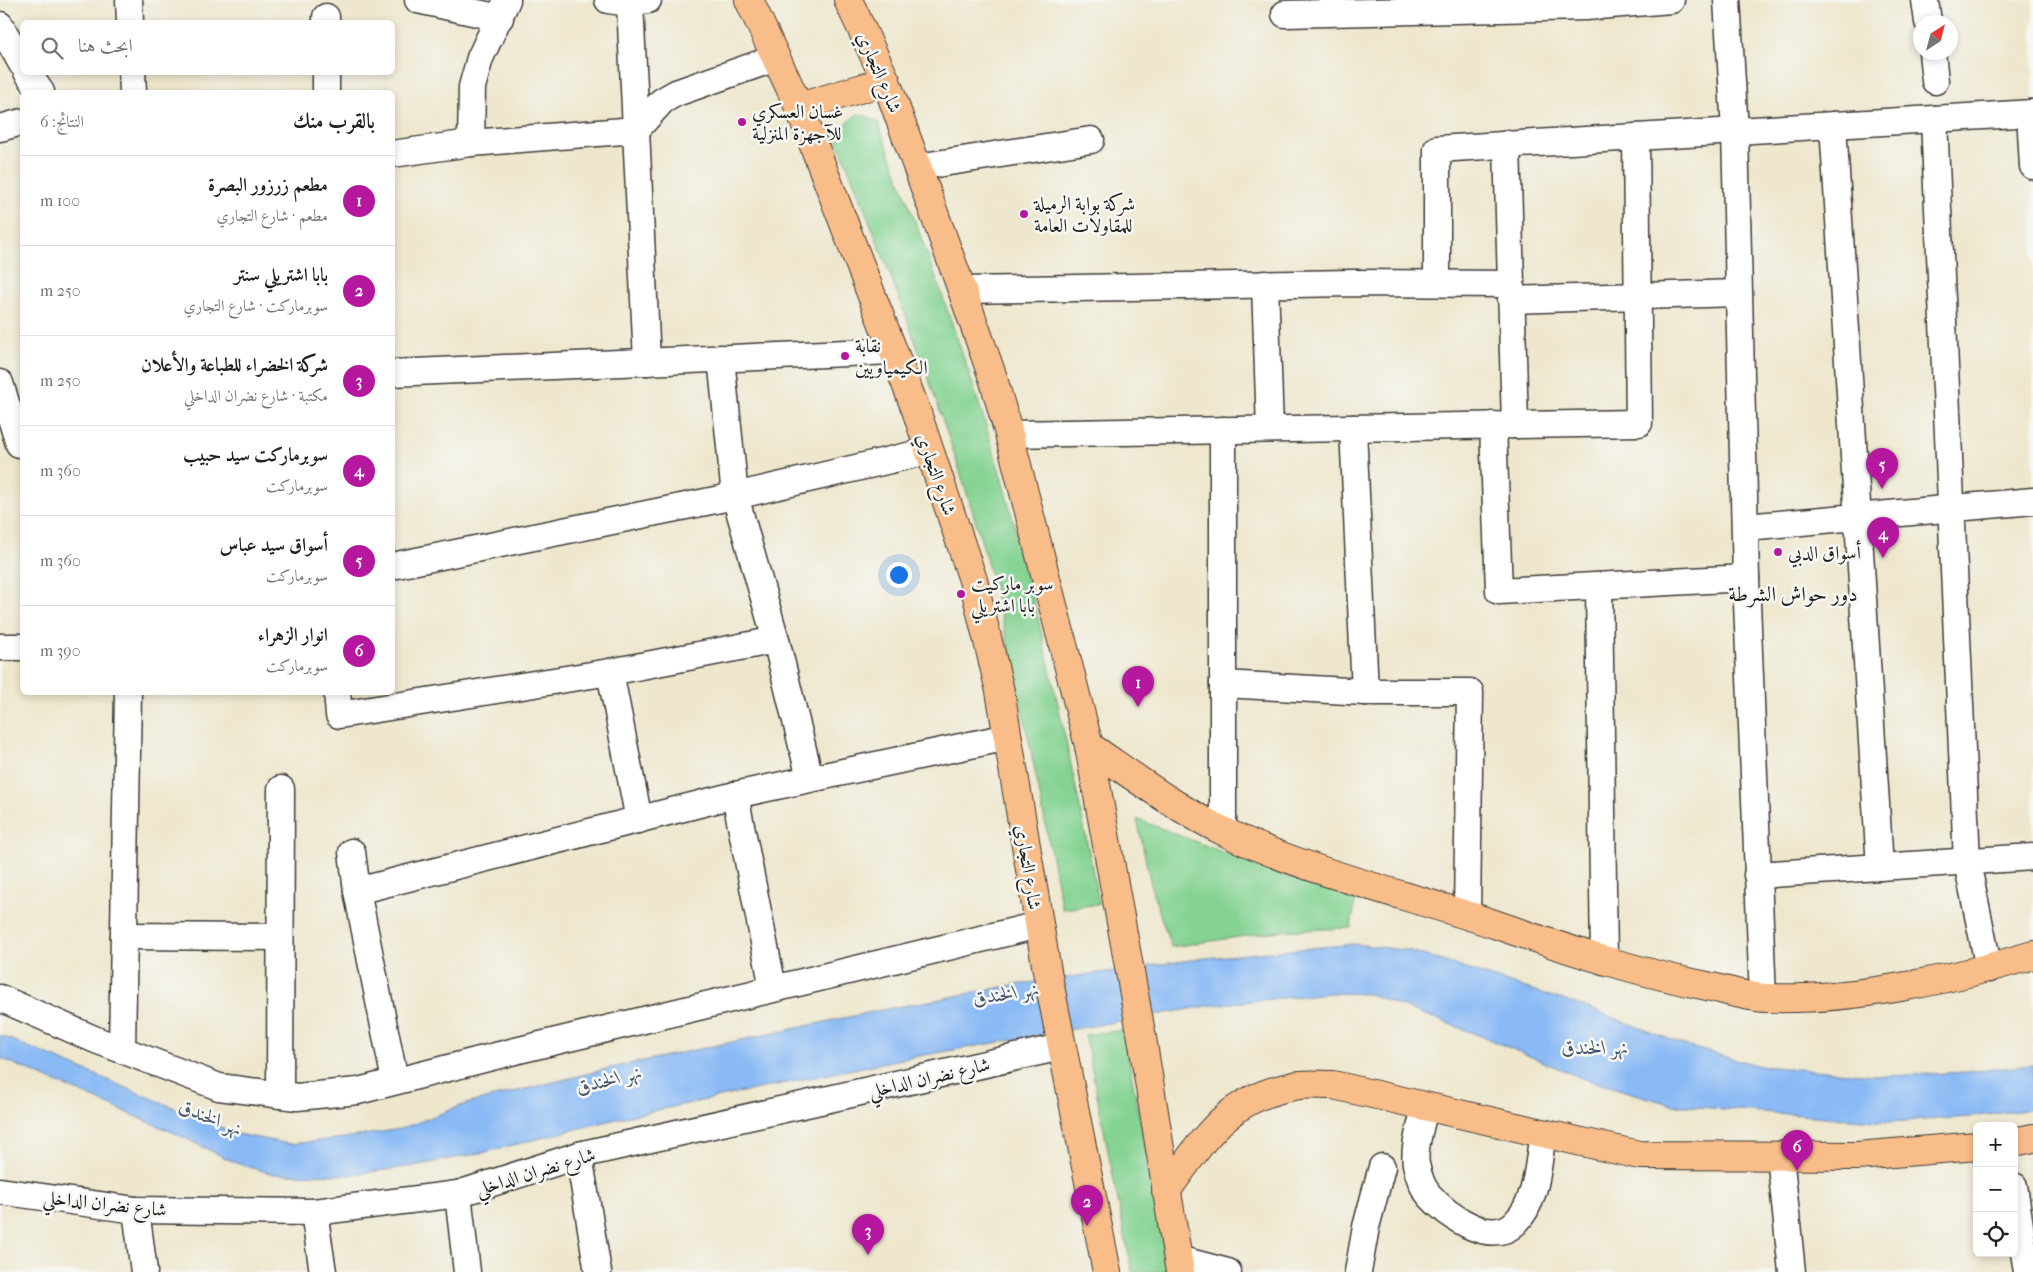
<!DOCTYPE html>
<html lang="ar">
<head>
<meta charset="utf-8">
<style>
  :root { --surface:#fff; --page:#f2f2f2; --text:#202124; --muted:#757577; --line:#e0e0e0; --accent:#b5179e }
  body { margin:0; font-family:"IM FELL French Canon",Amiri,serif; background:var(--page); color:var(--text); direction:rtl }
  .controls { position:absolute; right:15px; bottom:15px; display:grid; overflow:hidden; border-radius:8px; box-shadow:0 2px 8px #0003 }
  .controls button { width:45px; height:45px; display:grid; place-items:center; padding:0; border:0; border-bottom:1px solid var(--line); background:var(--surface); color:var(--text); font:25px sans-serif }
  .compass { position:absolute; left:1913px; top:15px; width:45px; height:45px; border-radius:50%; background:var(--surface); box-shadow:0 2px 8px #0003; rotate:36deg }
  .you { position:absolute; left:898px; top:574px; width:18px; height:18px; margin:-12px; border:4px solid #fff; border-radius:50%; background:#1a73e8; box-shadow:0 0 0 8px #1a73e833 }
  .badge { display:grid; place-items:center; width:32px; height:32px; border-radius:50%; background:var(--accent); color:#fff; font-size:16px; font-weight:700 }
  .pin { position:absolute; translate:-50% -41px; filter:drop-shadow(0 1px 2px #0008) }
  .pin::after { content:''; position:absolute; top:26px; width:18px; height:15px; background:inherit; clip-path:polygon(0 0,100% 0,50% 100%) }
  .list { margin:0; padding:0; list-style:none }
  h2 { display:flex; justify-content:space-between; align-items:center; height:65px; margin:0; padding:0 20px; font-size:21px }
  h2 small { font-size:16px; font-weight:400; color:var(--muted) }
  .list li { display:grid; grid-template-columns:32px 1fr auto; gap:15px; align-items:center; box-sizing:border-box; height:90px; padding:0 20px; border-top:1px solid var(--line) }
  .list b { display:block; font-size:19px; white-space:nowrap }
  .list p { margin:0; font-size:16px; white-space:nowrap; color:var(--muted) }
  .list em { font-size:16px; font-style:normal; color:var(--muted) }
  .icon { flex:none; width:28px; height:28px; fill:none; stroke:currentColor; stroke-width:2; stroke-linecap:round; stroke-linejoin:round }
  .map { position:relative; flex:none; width:2033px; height:1272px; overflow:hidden; direction:ltr }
  .search { position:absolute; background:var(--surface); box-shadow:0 2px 8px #0003; left:20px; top:20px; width:375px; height:55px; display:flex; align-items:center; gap:12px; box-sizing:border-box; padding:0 18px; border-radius:8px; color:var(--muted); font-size:19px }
  .panel { position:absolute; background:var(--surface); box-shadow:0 2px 8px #0003; left:20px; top:90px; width:375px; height:605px; border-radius:8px; direction:rtl }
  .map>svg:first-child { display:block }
</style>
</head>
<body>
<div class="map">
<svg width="2033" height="1272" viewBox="0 0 2033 1272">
  <rect width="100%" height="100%" fill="#f6f6f2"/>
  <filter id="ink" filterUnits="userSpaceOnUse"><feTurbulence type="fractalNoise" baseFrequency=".02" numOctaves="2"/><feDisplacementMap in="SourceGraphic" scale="10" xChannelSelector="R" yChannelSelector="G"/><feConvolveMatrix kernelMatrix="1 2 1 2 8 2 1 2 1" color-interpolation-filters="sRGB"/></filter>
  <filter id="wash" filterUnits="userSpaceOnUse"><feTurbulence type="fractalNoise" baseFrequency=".0096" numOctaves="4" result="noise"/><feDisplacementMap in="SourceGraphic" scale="20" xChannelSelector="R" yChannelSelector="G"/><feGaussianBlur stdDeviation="1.12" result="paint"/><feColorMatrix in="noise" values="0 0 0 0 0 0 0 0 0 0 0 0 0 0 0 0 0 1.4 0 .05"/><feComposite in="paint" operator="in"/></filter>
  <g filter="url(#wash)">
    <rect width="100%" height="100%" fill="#eee7cd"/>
    <g fill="#84d393" stroke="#507858">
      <path d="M858 114 867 116 878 122C926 251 976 380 1011 513 1046 642 1074 773 1099 904L1062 909C1038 787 1016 664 982 543 942 407 891 274 838 142 842 129 846 122 858 114Z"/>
      <polygon points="1137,819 1287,877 1356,895 1351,928 1279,931 1171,947 1152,890"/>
      <polygon points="1123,1030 1169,1272 1132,1272 1085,1035"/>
    </g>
    <polygon fill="#89baf5" stroke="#526b88" points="1354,944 1411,951 1591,1009 1690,1047 1760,1066 1889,1076 1965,1072 2033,1065 2033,1109 1970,1117 1889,1122 1673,1105 1584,1079 1476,1034 1369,994 1330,993 1213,1005 896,1060 620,1118 486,1152 414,1166 349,1175 272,1174 236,1163 172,1132 0,1058 0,1035 237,1134 290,1144 345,1138 400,1129 466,1104 606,1069 881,1010 1014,985 1205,958"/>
  </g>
  <g filter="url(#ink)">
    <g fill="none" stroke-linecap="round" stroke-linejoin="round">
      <g stroke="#3c3a37" stroke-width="29">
        <g id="minor">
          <polyline points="129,0 130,22"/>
          <polyline points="418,0 500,18"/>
          <polyline points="608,0 630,3 648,0"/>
          <polyline points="1727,0 1735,131 1746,578 1763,998"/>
          <polyline points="1925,0 1928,22"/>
          <polyline points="630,3 647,362"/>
          <polyline points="1285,14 1586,7 1671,0"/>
          <polyline points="326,17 326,22"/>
          <polyline points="0,25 22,64"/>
          <polyline points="1932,52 1935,81"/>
          <polyline points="27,72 41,92"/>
          <polyline points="132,72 133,92"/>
          <polyline points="326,72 326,92"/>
          <polyline points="2030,113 2033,166"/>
          <polyline points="1934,119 1967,862 1989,969"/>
          <polyline points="1833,125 1880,867"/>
          <polyline points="0,128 22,122"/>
          <polyline points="471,143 472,87 480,58 507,0"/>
          <polyline points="1507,144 1515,425"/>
          <polyline points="392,154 471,143 636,130 662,101 676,93 776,58"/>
          <polyline points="917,167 1091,140"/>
          <polyline points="1437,283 1437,149 2033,113"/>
          <polyline points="1265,284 1270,429"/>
          <polyline points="962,290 1352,283 1511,284"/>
          <polyline points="1511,300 1738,293"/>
          <polyline points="721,358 735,496 776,640 810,778"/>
          <polyline points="392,373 892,351"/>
          <polyline points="0,383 19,444"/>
          <polyline points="1493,425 1499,591 1746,578"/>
          <polyline points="1353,428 1365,692"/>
          <polyline points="1223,430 1223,831"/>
          <polyline points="1009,434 1639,423 1636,137"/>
          <polyline points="1746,527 2033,501"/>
          <polyline points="392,566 735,496 929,451"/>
          <polyline points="1599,586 1604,961"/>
          <polyline points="0,647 22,647"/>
          <polyline points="610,672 639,820"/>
          <polyline points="1223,684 1365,692 1470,692 1467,915"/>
          <polyline points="337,692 339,715 610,672 776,640"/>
          <polyline points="735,795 773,988"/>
          <polyline points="352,852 357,891 395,1081"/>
          <polyline points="1757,875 2033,857"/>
          <polyline points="357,891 735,795 1008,737"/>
          <polyline points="124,936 280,937"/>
          <polyline points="0,998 96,1040 219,1087 297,1097 358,1091 515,1051 1039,925"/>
          <polyline points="122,1050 128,692"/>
          <polyline points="280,1095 281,789"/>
          <path d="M1425 1107C1422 1124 1413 1146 1416 1164 1418 1174 1422 1187 1429 1195 1447 1215 1490 1247 1515 1223 1538 1201 1538 1162 1543 1133"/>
          <polyline points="579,1155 598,1272"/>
          <polyline points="1780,1155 1792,1272"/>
          <polyline points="2014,1186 2027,1272"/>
          <polyline points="0,1191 136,1210 314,1212 458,1194 579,1155 1061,1047"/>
          <polyline points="458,1194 467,1272"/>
          <polyline points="136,1210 144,1272"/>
          <polyline points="314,1212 323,1272"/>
          <polyline points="1178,1259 1228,1272"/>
          <polyline points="1358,1272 1366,1227 1382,1167"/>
        </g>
      </g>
      <g stroke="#3c3a37" stroke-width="30">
        <g id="major">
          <polyline points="749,0 799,107 916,410 973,580 1000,691 1047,971 1107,1272"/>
          <polyline points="848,0 886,81 962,290 993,378 1009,434 1089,746 1142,1038 1180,1272"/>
          <polyline points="799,107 886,81"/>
          <path d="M1089 746C1133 776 1177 809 1225 832 1312 874 1409 895 1500 926 1569 950 1636 972 1707 986 1726 990 1747 997 1766 998 1851 1001 1952 980 2033 955"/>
          <polyline points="2014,1142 2033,1138"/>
          <path d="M1166 1191C1205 1139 1224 1099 1294 1086 1306 1083 1320 1085 1333 1085L1639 1155 1857 1156 1977 1146"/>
        </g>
      </g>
      <use href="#minor" stroke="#fff" stroke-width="26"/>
      <use href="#major" stroke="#f8bd89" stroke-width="28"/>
    </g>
  </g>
  <g fill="#b5179e" stroke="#f6f6f2" stroke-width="2">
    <circle cx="742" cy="122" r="5"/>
    <circle cx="1024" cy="214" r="5"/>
    <circle cx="845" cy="356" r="5"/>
    <circle cx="1778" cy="552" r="5"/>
    <circle cx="961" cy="594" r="5"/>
  </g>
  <g text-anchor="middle" stroke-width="5" stroke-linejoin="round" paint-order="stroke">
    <g font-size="19" fill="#1c1c1c" stroke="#f6f6f2">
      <text transform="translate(880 72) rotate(67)" y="7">شارع التجاري</text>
      <text transform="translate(937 474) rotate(71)" y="7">شارع التجاري</text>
      <text transform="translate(1029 867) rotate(81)" y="7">شارع التجاري</text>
      <text transform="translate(929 1077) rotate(-13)" y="7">شارع نضران الداخلي</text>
      <text transform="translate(535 1171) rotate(-17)" y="7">شارع نضران الداخلي</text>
      <text transform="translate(105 1203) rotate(6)" y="7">شارع نضران الداخلي</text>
    </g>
    <g font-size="19" fill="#1c1c1c" stroke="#f6f6f2" text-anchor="start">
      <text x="752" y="118">غسان العسكري<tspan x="752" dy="22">للآجهزة المنزلية</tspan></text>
      <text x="1034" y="210">شركة بوابة الرميلة<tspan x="1034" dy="22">للمقاولات العامة</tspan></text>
      <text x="855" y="352">نقابة<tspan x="855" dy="22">الكيمياويين</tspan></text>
      <text x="1788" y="559">أسواق الدبي</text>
      <text x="971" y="590">سوبر ماركيت<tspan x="971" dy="22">بابا اشتريلي</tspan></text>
    </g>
    <g font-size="20" font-style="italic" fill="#425368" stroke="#f6f6f2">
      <text transform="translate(1006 993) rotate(-9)" y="7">نهر الخندق</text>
      <text x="1595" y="1054">نهر الخندق</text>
      <text transform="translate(609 1079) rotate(-14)" y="7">نهر الخندق</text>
      <text transform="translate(211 1117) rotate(22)" y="7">نهر الخندق</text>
    </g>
    <g font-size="21" fill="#1c1c1c" stroke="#f6f6f2">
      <text x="1793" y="601">دور حواش الشرطة</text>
    </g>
  </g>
</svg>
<div class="controls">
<button>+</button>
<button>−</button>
<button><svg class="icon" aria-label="locate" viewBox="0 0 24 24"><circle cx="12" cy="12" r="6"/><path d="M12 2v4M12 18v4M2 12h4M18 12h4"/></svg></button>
</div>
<svg class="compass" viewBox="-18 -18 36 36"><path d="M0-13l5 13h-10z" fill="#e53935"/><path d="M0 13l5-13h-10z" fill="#757577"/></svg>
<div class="you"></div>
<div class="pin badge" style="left:1138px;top:707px">1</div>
<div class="pin badge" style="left:1087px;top:1226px">2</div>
<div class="pin badge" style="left:868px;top:1255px">3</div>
<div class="pin badge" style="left:1883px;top:558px">4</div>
<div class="pin badge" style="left:1882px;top:489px">5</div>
<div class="pin badge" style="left:1797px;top:1171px">6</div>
<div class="search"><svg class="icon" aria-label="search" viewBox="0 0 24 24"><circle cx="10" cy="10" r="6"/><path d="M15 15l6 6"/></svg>ابحث هنا</div>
<section class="panel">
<h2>بالقرب منك<small>النتائج: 6</small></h2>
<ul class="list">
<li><span class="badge">1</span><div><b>مطعم زرزور البصرة</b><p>مطعم · شارع التجاري</p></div><em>100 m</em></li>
<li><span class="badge">2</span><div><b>بابا اشتريلي سنتر</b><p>سوبرماركت · شارع التجاري</p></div><em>250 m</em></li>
<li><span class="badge">3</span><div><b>شركة الخضراء للطباعة والأعلان</b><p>مكتبة · شارع نضران الداخلي</p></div><em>250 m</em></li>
<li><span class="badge">4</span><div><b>سوبرماركت سيد حبيب</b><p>سوبرماركت</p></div><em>360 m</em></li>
<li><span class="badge">5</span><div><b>أسواق سيد عباس</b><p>سوبرماركت</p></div><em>360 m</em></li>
<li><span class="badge">6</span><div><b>انوار الزهراء</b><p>سوبرماركت</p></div><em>390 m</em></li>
</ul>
</section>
</div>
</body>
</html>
